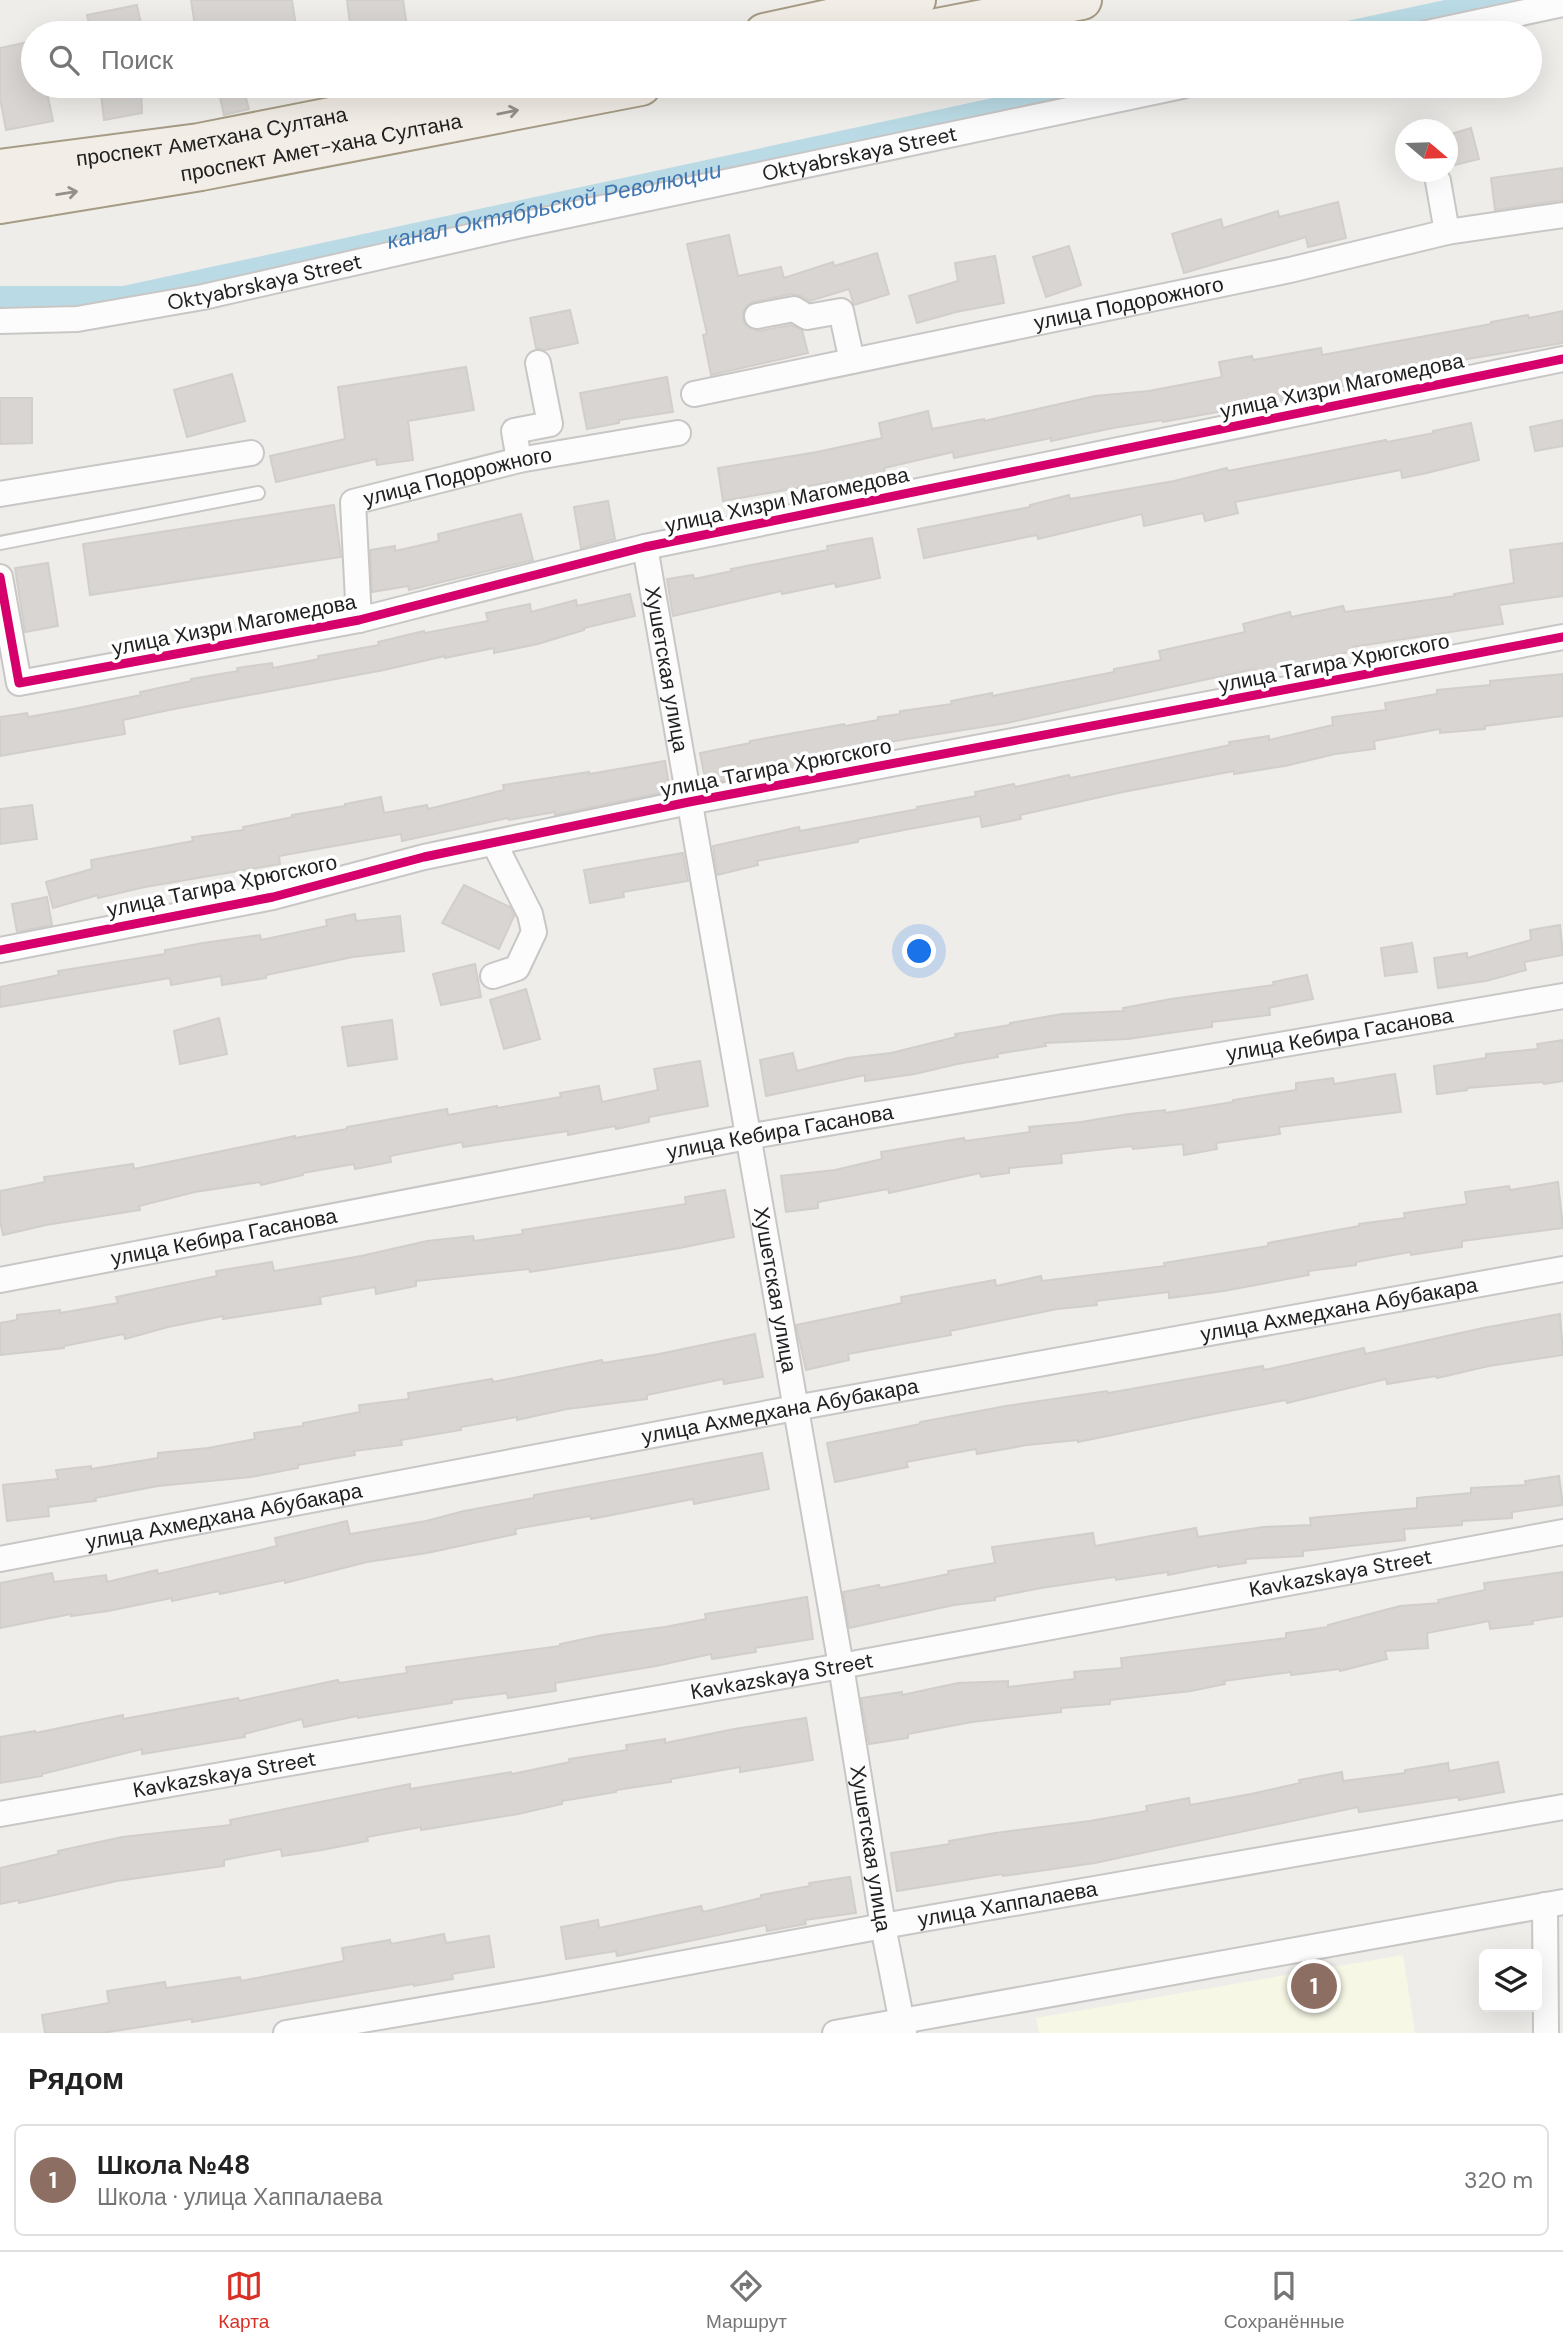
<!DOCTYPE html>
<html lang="ru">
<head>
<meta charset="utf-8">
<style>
  :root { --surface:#fff; --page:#f6f6f6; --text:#222; --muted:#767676; --line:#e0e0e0; --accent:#d93025 }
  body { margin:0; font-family:"DM Sans",sans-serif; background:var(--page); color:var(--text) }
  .controls { position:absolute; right:21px; bottom:21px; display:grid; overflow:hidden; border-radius:10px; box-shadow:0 7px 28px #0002 }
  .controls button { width:63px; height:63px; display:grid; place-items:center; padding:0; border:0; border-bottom:2px solid var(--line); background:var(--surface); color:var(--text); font:35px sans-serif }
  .compass { position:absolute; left:1395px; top:119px; width:63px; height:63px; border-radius:50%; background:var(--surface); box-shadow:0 7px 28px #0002; rotate:109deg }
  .you { position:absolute; left:920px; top:952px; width:24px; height:24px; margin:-18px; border:5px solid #fff; border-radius:50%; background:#1a73e8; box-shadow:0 0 0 10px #1a73e833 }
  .badge { display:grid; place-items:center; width:46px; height:46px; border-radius:50%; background:var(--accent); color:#fff; font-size:23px; font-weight:700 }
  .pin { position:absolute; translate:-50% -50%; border:4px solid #fff; box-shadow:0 2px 7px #0006 }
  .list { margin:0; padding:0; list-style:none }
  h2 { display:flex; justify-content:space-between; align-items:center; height:91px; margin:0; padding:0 28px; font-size:30px }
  h2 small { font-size:23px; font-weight:400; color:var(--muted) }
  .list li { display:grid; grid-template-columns:46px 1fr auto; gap:21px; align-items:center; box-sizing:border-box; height:112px; margin:0 14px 14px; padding:0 14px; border:2px solid var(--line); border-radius:10px }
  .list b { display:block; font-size:26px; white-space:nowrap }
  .list p { margin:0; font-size:23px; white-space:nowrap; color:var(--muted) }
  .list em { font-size:23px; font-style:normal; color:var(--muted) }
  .icon { flex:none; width:38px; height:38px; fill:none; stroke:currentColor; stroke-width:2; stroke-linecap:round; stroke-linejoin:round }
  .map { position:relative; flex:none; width:1563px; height:2033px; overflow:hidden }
  .search { position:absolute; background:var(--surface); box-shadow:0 7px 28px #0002; left:21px; right:21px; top:21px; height:77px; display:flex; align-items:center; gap:18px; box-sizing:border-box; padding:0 24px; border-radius:38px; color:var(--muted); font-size:26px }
  .sheet { height:217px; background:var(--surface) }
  nav { display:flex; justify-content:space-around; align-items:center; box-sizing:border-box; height:98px; border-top:2px solid var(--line); background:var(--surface); font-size:19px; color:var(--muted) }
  nav a { display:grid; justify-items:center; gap:4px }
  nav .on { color:var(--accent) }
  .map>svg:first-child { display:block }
</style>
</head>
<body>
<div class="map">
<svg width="1563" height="2033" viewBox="0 0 1563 2033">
  <rect width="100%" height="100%" fill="#efedea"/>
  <polygon fill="#f7f7e6" points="1403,1955 1415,2033 1039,2033 1036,2018"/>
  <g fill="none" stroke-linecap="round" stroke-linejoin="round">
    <g stroke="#badbe5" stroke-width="24">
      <polyline points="1348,33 1502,0"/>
      <path id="s1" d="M0 298H124L1105 86"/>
    </g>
  </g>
  <g fill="#d8d5d2" stroke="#d2cfcb" stroke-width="2">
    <polygon points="191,0 292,0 297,33 196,33"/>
    <polygon points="347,0 403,0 408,33 351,33"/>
    <polygon points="137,5 143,33 91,33 87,15"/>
    <polygon points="33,41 33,90 46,87 53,121 6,130 0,98 0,48"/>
    <polygon points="100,86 141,86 142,113 104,120"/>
    <polygon points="243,87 249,109 224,115 219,93"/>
    <polygon points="1471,128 1479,159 1447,167 1447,135"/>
    <polygon points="1563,168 1563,200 1495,210 1491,178"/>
    <polygon points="1338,202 1346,238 1308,247 1306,237 1184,273 1172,234 1221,219 1223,228 1278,211 1279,217"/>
    <polygon points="729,235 738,276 781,267 784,278 833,262 834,266 877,253 889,294 854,305 849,289 810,301 801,296 791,294 754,302 747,305 743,312 743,319 746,326 759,331 791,325 802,330 808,353 711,375 703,335 707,334 687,244"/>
    <polygon points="1069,246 1081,285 1046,297 1033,257"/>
    <polygon points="995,256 1004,303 956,312 917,323 909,296 958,281 955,263"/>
    <polygon points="570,310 578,343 545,350 536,348 530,318"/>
    <polygon points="1563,311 1563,343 1420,367 1375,377 1376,380 1328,389 1329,392 1163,422 1162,420 1113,428 1051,441 1051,438 954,458 953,452 884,468 885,473 832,485 831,482 723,501 718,468 817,452 882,438 879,423 928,411 932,429 984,419 984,421 1095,396 1149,391 1222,377 1219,362 1252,356 1253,360 1321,348 1322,355 1491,324 1491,322 1528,315 1529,318"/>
    <polygon points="466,367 474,410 408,421 413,460 377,465 376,459 276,482 270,456 345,439 338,387"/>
    <polygon points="232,374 245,421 187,437 174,390"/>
    <polygon points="667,377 673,412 619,420 619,423 587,429 580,393"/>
    <polygon points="0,398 32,398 32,443 0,444"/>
    <polygon points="1563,420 1563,446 1535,451 1530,427"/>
    <polygon points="1471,423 1479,460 1427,473 1402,478 1401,470 1235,502 1238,513 1205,521 1203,513 1144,526 1142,514 1038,539 1037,535 924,558 918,529 1030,507 1030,505 1069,495 1070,499 1174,481 1227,468 1228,471 1386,440 1387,442 1434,433 1433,431"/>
    <polygon points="608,501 615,539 581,548 574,507"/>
    <polygon points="334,505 341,557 90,595 83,544"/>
    <polygon points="521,514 533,560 409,590 408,586 372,592 370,550 395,546 395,551 439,541 438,534"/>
    <polygon points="872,538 880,578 836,587 835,583 782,594 781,591 673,616 667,579 693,575 694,579 732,571 731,569 828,550 827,546"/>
    <polygon points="1563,543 1563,596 1499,605 1503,624 1352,647 1353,651 1255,674 1254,669 1007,723 876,744 877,746 850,752 851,756 706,784 700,753 750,743 750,741 844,724 845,726 878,720 878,717 900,714 900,711 952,704 951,701 992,693 992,696 1114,672 1114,669 1161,660 1159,651 1245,632 1243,624 1290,612 1291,617 1343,606 1345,612 1455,596 1454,594 1514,583 1510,550"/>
    <polygon points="48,563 58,626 25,632 15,568"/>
    <polygon points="630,594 635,616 584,628 584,630 538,644 494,653 494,648 445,658 445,656 384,670 169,710 123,720 125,734 0,756 0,717 27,713 28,717 73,709 141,695 140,692 192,681 191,679 238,671 237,668 272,663 273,668 319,659 318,656 379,645 378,642 424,631 425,633 488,621 486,613 530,604 531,612 576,600 577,606"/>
    <polygon points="1563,674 1563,716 1485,726 1485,729 1440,733 1440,729 1374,741 1375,749 1335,754 1285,766 1234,774 1234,771 1123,792 1020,815 1021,819 982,827 980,816 904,830 858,839 858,842 757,861 758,865 717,875 713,846 799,827 800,831 918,809 917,807 976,796 975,792 1014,784 1015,787 1069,775 1070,778 1230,745 1229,742 1269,736 1269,740 1333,725 1332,717 1386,710 1385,703 1437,694 1437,690 1490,685 1490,681"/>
    <polygon points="665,761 670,791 555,815 555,812 509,820 508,818 402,841 401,834 279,856 280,864 145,887 98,898 98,895 53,908 46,882 92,869 91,860 193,841 192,837 244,830 243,827 293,817 292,815 345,806 345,804 381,797 384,813 427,805 428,809 504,790 503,785 589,772 589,774"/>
    <polygon points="32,805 37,839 0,844 0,809"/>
    <polygon points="683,853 688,881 623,892 624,897 590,903 584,870"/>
    <polygon points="464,885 510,907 514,916 499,949 442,923"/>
    <polygon points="47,897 52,925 17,932 12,904"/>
    <polygon points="355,914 356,921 400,916 404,951 353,957 266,975 266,978 222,985 221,976 171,985 170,978 0,1007 0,987 59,975 58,971 165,954 165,950 203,943 260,935 261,940 327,926 326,920"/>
    <polygon points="1560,925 1563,955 1524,962 1526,970 1486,981 1438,988 1434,958 1467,953 1467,958 1531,940 1530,930"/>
    <polygon points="1412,943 1417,972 1385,976 1381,948"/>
    <polygon points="475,964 481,997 441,1005 433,974"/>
    <polygon points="1307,975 1313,999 1269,1008 1270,1015 1212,1022 1212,1027 1128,1039 1045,1043 1046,1046 997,1054 998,1057 957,1064 915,1074 865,1081 865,1075 766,1096 760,1060 793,1053 797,1071 848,1058 891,1053 956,1037 955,1034 1010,1025 1010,1023 1062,1014 1124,1011 1123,1008 1171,999 1274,985 1273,982"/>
    <polygon points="526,989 540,1039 504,1049 490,1000"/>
    <polygon points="219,1018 227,1054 180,1064 174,1031"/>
    <polygon points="392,1020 397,1059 348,1066 342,1027"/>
    <polygon points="1563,1040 1563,1081 1544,1084 1543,1082 1467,1088 1467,1090 1437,1094 1434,1066 1486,1058 1486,1054 1538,1049 1537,1044"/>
    <polygon points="700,1061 708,1106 649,1117 649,1122 616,1129 615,1126 568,1135 568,1131 463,1147 462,1142 390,1156 391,1162 355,1169 354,1164 303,1173 303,1175 261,1185 260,1182 195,1192 139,1206 140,1210 46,1225 3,1235 0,1221 0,1191 45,1182 44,1177 133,1164 134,1169 295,1136 295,1138 347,1129 347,1127 447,1109 448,1115 497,1106 497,1108 561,1097 560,1093 599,1086 602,1102 658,1090 654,1069"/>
    <polygon points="1395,1074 1401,1112 1279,1127 1280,1134 1216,1143 1217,1149 1184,1155 1183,1144 1133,1149 1132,1146 1061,1154 1062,1163 1009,1168 1009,1173 981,1177 980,1173 889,1193 888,1189 818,1202 818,1208 786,1212 781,1176 835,1170 882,1159 881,1152 964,1138 965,1141 1030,1132 1029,1127 1081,1122 1129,1114 1165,1110 1165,1113 1233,1102 1233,1100 1296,1090 1296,1083 1333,1078 1334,1084"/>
    <polygon points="1558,1182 1563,1228 1462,1241 1462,1247 1411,1255 1410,1252 1356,1262 1356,1265 1308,1271 1309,1275 1224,1291 1169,1298 1169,1292 1096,1301 1097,1305 1057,1309 950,1331 951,1335 848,1354 849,1360 806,1370 796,1325 902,1303 901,1297 995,1280 996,1286 1041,1276 1042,1281 1165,1266 1164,1263 1268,1246 1268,1243 1359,1226 1359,1224 1405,1218 1404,1213 1467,1204 1465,1192 1509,1186 1510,1190"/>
    <polygon points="725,1190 734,1237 680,1248 530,1272 529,1269 416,1281 416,1286 376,1294 375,1287 320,1297 321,1304 223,1319 223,1316 168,1327 125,1339 124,1334 64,1346 64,1348 0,1355 0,1323 17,1320 17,1315 60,1310 60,1313 118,1303 116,1297 217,1276 216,1271 272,1262 274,1271 361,1256 427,1241 473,1236 474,1241 523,1234 522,1230 686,1204 685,1197"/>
    <polygon points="1560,1314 1563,1355 1489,1366 1437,1378 1436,1376 1387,1384 1386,1379 1287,1403 1286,1400 1219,1413 1078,1442 1078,1440 1027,1445 977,1454 976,1449 906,1462 908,1467 835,1482 827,1443 920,1424 920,1422 1006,1406 1107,1391 1108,1393 1263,1366 1264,1370 1364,1348 1365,1354 1483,1328"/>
    <polygon points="755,1334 763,1377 724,1384 723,1379 647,1395 647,1399 567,1409 517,1420 517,1417 461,1427 461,1430 401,1440 402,1445 354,1451 355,1455 298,1465 298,1468 251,1477 158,1486 95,1498 96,1501 48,1507 49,1516 7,1521 3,1485 58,1479 56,1470 91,1466 91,1469 158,1458 158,1453 208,1448 255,1439 254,1433 303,1426 303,1423 360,1412 359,1405 409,1399 408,1393 492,1379 493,1382 602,1360 603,1363 659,1354"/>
    <polygon points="762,1453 769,1489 694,1504 693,1499 591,1519 590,1516 515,1529 516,1534 427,1553 367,1562 285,1583 285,1580 220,1594 219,1591 172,1601 172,1598 108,1611 71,1616 71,1614 0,1628 0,1583 52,1573 54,1582 106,1575 107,1582 157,1570 158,1574 277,1546 275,1538 347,1521 350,1534 426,1521 464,1511 534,1498 534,1495"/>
    <polygon points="1559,1476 1563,1505 1512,1512 1512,1518 1462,1521 1462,1525 1404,1529 1405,1540 1303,1551 1303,1556 1245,1559 1246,1563 1218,1567 1218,1565 1168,1575 1168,1572 1116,1580 1115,1577 1041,1588 995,1597 995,1600 954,1605 849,1628 843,1592 879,1585 880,1588 949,1574 948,1571 995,1563 992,1547 1093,1533 1095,1546 1196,1528 1198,1537 1263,1527 1311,1525 1310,1518 1417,1508 1417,1498 1471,1493 1471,1488 1526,1485 1525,1481"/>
    <polygon points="1563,1572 1563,1616 1532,1621 1533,1624 1490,1629 1489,1621 1427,1633 1428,1648 1385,1651 1387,1659 1340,1671 1339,1669 1291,1675 1291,1672 1224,1681 1225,1684 1191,1691 1110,1700 1110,1704 1061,1708 1061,1712 972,1722 908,1734 908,1738 869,1744 861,1698 902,1692 902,1695 958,1683 1008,1681 1008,1687 1075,1679 1074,1672 1122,1668 1121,1658 1286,1638 1286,1633 1328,1627 1328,1625 1400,1606 1439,1603 1438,1600 1485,1590 1484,1583"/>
    <polygon points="807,1597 813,1639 755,1648 756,1652 712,1659 711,1654 656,1666 555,1683 556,1691 508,1698 507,1693 452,1700 452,1703 358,1718 357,1716 304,1727 302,1719 244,1734 245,1737 142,1754 142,1749 42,1774 42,1776 0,1783 0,1737 35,1731 35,1733 123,1715 123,1719 238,1698 239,1701 338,1680 339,1683 407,1673 406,1667 560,1646 560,1644 603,1635 665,1627 706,1619 705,1614"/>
    <polygon points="806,1718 813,1760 740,1772 740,1767 671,1779 671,1782 616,1790 616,1792 562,1801 562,1804 518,1814 421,1830 421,1827 367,1837 368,1841 322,1850 282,1856 281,1849 224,1860 224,1866 117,1881 19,1903 19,1900 0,1904 0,1868 59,1854 58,1851 122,1837 231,1825 230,1820 410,1784 410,1789 511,1772 512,1774 570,1762 569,1759 627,1750 626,1745 665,1739 665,1743 734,1729"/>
    <polygon points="1498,1762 1504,1792 1459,1800 1458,1797 1359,1812 1358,1807 1095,1863 1003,1876 1002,1874 897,1891 891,1853 950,1844 949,1841 995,1833 1090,1821 1147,1811 1146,1806 1189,1798 1190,1805 1251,1794 1300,1783 1299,1780 1342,1772 1343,1781 1405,1773 1405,1770 1448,1763 1449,1771"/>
    <polygon points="850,1877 856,1913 805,1920 806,1924 767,1931 766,1925 617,1956 616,1951 566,1959 561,1927 598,1920 599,1928 701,1906 703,1912 761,1898 761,1895 810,1886 809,1883"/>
    <polygon points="444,1934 446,1943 489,1936 494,1967 452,1974 453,1979 414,1986 413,1984 192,2022 192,2019 102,2033 45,2033 42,2015 109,2003 107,1991 165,1982 166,1988 240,1977 241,1981 344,1961 342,1948 390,1940 391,1944"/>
  </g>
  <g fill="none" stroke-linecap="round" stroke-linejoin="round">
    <g stroke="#c8c7c6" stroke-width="16">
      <polyline id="lane" points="0,543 258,493"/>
    </g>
    <g stroke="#c8c7c6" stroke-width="28">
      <g id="street">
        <polyline points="1427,33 1563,4"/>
        <polyline points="1438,181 1447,232"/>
        <polyline points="757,316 794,309 807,317 841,311 852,361"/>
        <path id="s2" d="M0 321 77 319 203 297 521 225 1182 86"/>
        <path id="s3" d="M694 394 1290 270 1447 232 1563 215"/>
        <polyline points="519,460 514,431 550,424 538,363"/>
        <polyline points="0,494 251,453"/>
        <path id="s4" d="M645 547 841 1666 883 1926 904 2033"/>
        <polyline points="0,577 19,683 359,620 645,547 1563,359"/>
        <path id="s5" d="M359 620 353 502 519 460 678 433"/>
        <polyline points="0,950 273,897 424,857 689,802 1563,637"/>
        <polyline points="493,976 517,968 534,932 530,914 494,843"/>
        <path id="s6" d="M0 1280 747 1137 1563 996"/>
        <path id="s7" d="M0 1559 795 1408 1563 1269"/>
        <path id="s8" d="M0 1814 841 1666 1563 1532"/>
        <polyline points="1545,1905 1546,2033"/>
        <path id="s9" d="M286 2033 544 1989 883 1926 1563 1807"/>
        <polyline points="835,2033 1563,1902"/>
      </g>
    </g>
    <g stroke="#a69c85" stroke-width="42">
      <g id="primary">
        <polyline points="764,33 916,0"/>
        <polyline points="911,33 1082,0"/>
        <path id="s10" d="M0 169 199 143 397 104 504 86"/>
        <path id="s11" d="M0 204 201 171 641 86"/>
      </g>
    </g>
    <use href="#lane" stroke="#fdfcfc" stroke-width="12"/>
    <use href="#street" stroke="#fdfcfc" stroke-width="24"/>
    <use href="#primary" stroke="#f2ede6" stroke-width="38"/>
    <g stroke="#fff" stroke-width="13">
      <g id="cycleway">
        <polyline points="0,577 19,683 359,620 645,547 1563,359"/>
        <polyline points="0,950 273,897 424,857 689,802 1563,637"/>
      </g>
    </g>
    <use href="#cycleway" stroke="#d6006c" stroke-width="9"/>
  </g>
  <defs><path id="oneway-shaft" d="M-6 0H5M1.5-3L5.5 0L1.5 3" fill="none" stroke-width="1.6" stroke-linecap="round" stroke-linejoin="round" transform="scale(1.75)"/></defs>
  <g stroke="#94918d">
    <use href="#oneway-shaft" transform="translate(508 112) rotate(-11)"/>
    <use href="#oneway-shaft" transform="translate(67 193) rotate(-9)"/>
  </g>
  <g text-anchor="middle" stroke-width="7" stroke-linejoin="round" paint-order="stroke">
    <g font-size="21" fill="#212121" stroke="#fff">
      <text dy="7" stroke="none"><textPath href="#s10" startOffset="214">проспект Аметхана Султана</textPath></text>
      <text dy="7" stroke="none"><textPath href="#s11" startOffset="326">проспект Амет-хана Султана</textPath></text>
      <text dy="7" stroke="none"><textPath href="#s2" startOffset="877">Oktyabrskaya Street</textPath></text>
      <text dy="7" stroke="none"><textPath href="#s2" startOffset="268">Oktyabrskaya Street</textPath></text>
      <text dy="7" stroke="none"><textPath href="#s3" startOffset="444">улица Подорожного</textPath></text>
      <text transform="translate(1342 386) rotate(-12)" y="7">улица Хизри Магомедова</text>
      <text dy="7" stroke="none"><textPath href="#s5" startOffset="226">улица Подорожного</textPath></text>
      <text transform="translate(787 500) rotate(-12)" y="7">улица Хизри Магомедова</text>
      <text transform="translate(234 625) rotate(-11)" y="7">улица Хизри Магомедова</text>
      <text transform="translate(1334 663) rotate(-11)" y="7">улица Тагира Хрюгского</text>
      <text dy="7" stroke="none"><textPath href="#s4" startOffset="124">Хушетская улица</textPath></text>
      <text transform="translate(776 768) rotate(-11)" y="7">улица Тагира Хрюгского</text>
      <text transform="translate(222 886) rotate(-12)" y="7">улица Тагира Хрюгского</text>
      <text dy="7" stroke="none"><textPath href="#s6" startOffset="1362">улица Кебира Гасанова</textPath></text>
      <text dy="7" stroke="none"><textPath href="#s6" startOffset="794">улица Кебира Гасанова</textPath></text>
      <text dy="7" stroke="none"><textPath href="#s6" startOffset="228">улица Кебира Гасанова</textPath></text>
      <text dy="7" stroke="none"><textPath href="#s4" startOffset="754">Хушетская улица</textPath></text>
      <text dy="7" stroke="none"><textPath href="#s7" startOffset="1362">улица Ахмедхана Абубакара</textPath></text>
      <text dy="7" stroke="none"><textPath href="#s7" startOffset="794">улица Ахмедхана Абубакара</textPath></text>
      <text dy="7" stroke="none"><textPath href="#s7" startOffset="228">улица Ахмедхана Абубакара</textPath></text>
      <text dy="7" stroke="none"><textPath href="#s8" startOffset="1362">Kavkazskaya Street</textPath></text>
      <text dy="7" stroke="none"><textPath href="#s8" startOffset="794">Kavkazskaya Street</textPath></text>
      <text dy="7" stroke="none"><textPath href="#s8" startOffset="228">Kavkazskaya Street</textPath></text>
      <text dy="7" stroke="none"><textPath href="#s4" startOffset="1321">Хушетская улица</textPath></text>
      <text dy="7" stroke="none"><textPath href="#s9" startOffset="733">улица Хаппалаева</textPath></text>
    </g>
    <g font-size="23" font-style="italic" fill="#4077b2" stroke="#fff">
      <text dy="8" stroke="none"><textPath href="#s1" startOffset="564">канал Октябрьской Революции</textPath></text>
    </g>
  </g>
</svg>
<div class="controls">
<button><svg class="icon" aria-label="layers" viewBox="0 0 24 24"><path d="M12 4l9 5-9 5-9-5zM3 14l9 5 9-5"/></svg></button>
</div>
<svg class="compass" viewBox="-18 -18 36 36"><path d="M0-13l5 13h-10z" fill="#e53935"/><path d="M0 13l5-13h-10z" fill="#767676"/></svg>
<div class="you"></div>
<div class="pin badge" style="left:1314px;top:1986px;background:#8d6e63">1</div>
<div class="search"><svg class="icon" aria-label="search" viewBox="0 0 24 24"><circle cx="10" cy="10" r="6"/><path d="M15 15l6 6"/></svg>Поиск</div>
</div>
<section class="sheet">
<h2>Рядом<small></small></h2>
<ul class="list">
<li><span class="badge" style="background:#8d6e63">1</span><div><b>Школа №48</b><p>Школа · улица Хаппалаева</p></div><em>320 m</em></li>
</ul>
</section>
<nav>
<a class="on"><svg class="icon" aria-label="map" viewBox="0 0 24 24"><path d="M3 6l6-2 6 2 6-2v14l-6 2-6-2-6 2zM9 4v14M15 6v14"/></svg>Карта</a>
<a><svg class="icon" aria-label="directions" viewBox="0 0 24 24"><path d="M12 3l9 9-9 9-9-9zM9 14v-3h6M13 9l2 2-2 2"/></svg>Маршрут</a>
<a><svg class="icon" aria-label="saved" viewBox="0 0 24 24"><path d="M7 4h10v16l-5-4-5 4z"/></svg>Сохранённые</a>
</nav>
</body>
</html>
